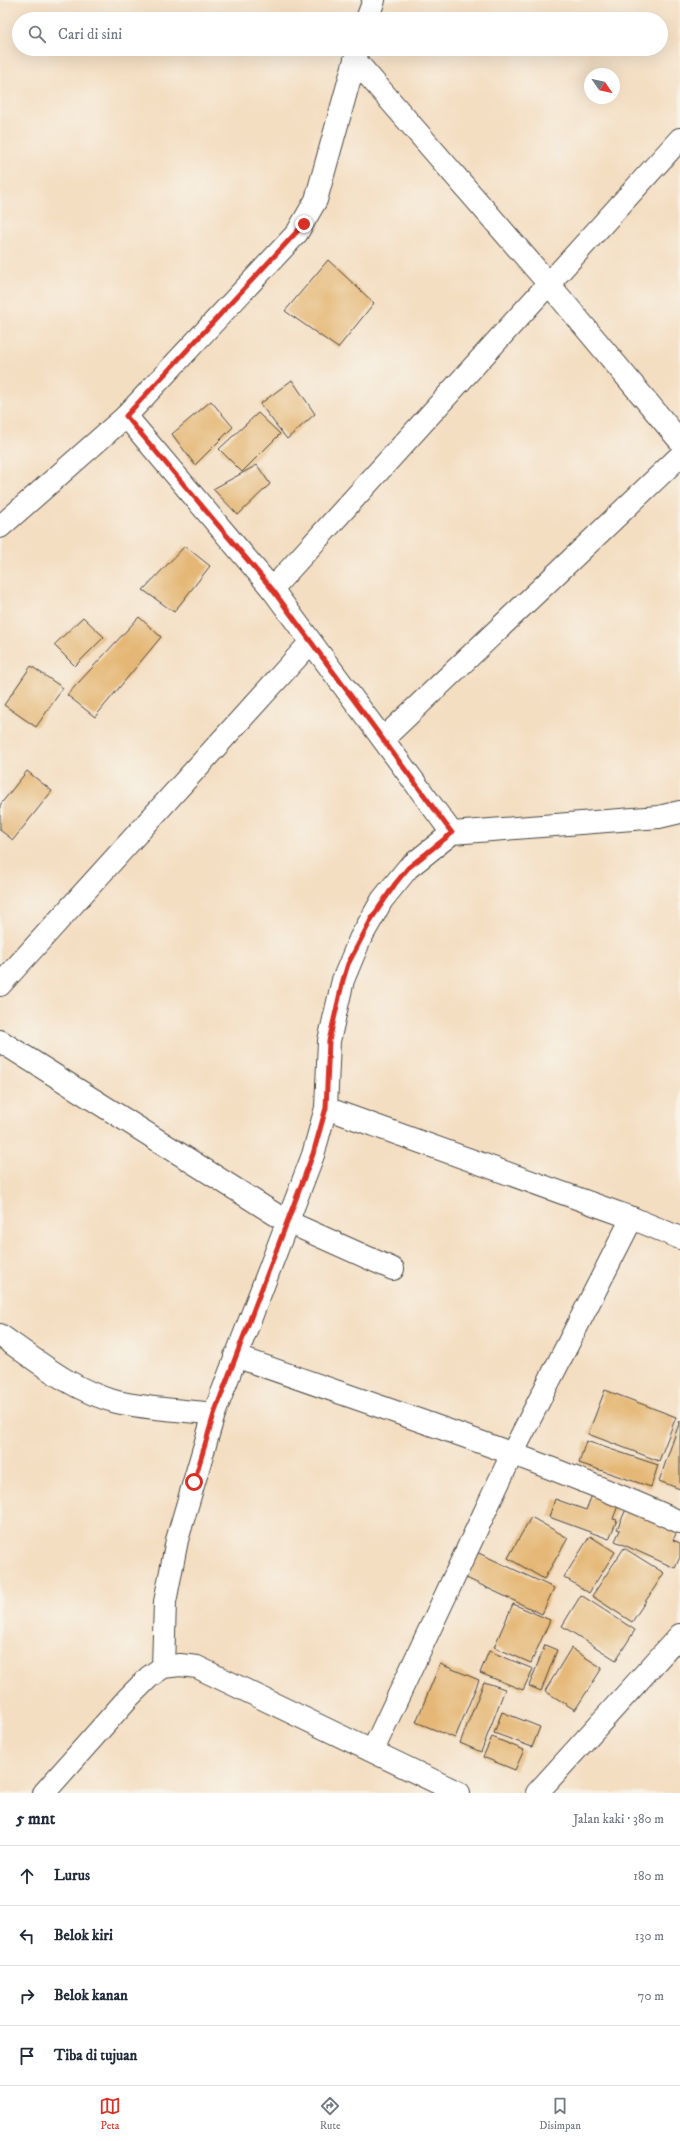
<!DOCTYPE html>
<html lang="id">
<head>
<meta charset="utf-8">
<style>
  :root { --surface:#fff; --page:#f2f2f3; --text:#1f2937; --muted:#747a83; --line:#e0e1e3; --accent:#d93025 }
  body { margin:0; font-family:"IM FELL DW Pica",serif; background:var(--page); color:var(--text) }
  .compass { position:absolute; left:584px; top:68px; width:36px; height:36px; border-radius:50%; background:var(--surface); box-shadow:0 4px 16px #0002; rotate:124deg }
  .stop { position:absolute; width:12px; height:12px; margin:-9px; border:3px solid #d93025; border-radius:50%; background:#fff }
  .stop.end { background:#d93025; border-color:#fff; box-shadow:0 1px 4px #0008 }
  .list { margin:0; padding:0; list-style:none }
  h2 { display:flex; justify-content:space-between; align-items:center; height:52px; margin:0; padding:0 16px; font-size:17px }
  h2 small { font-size:13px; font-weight:400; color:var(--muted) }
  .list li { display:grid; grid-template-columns:26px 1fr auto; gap:12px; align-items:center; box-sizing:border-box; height:60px; padding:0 16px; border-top:1px solid var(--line) }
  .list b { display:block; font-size:15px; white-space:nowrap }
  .list em { font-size:13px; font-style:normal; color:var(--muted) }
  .icon { flex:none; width:22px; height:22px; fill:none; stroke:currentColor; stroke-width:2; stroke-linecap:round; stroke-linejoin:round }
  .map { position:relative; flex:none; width:680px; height:1793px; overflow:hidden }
  .search { position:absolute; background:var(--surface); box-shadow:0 4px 16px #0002; left:12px; right:12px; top:12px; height:44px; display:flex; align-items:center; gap:10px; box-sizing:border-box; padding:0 14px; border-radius:22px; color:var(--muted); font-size:15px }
  .sheet { height:292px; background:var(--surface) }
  nav { display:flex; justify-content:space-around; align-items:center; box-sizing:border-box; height:56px; border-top:1px solid var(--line); background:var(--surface); font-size:11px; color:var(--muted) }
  nav a { display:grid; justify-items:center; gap:2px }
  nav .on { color:var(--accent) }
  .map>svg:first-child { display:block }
</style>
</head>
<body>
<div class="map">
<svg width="680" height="1793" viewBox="0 0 680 1793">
  <rect width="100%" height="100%" fill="#f7f3e8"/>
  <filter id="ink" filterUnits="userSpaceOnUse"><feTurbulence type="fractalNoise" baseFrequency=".025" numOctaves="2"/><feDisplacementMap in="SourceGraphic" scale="8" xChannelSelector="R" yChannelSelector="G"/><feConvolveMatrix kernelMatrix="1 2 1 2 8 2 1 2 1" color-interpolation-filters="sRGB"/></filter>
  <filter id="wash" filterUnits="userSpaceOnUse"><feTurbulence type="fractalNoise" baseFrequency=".012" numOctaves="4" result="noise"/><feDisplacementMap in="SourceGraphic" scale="16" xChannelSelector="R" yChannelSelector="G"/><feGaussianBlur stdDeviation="0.9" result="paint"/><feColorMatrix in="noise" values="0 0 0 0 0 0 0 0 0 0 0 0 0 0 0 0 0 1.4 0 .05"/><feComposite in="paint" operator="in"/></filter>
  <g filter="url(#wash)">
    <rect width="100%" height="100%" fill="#f4dec2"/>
    <g id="blocks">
      <g fill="#e5b776">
        <polygon points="328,260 374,303 338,348 285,311"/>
        <polygon points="292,380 315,414 287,439 260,404"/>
        <polygon points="211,401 233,427 195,465 172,434"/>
        <polygon points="258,413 280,434 242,472 219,449"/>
        <polygon points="257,465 270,484 238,515 213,489"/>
        <polygon points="185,546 210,566 174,612 143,590"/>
        <polygon points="83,617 104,637 75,666 54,645"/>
        <polygon points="139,617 161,637 95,717 67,695"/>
        <polygon points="31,666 63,688 36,727 4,705"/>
        <polygon points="27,771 52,791 13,840 0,830 0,805"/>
        <polygon points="605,1390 676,1417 659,1461 588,1434"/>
        <polygon points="680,1421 680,1489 659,1481"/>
        <polygon points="586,1441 658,1465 651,1487 579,1463"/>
        <polygon points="594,1490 620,1500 613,1519 617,1520 609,1539 549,1517 555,1499 586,1510"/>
        <polygon points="628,1505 679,1527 673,1540 680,1543 680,1557 675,1568 615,1541 620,1530 617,1529"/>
        <polygon points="531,1517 568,1538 544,1579 508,1558"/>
        <polygon points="590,1536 615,1552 589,1593 564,1577"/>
        <polygon points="624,1548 664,1573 632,1622 592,1596"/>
        <polygon points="470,1549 554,1588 542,1614 458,1574"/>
        <polygon points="581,1595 635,1630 616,1660 562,1626"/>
        <polygon points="513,1604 550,1620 531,1663 494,1647"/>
        <polygon points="545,1645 557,1650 541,1691 529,1686"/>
        <polygon points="571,1648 602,1668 575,1710 545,1691"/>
        <polygon points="489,1651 533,1669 523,1690 480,1673"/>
        <polygon points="440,1664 479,1680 455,1738 416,1722"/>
        <polygon points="484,1682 505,1689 481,1752 460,1743"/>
        <polygon points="502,1712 540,1727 532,1747 494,1733"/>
        <polygon points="492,1737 524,1750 515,1770 483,1757"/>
      </g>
    </g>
  </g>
  <g filter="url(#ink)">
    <use href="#blocks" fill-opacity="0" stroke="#494642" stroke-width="1"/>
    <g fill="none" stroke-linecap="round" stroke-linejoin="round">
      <g stroke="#494642" stroke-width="24">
        <g id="minor">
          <polyline points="367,19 374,0"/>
          <polyline points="355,60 548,283 680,441"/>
          <polyline points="126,416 272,589 452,833"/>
          <polyline points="0,527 126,416 297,233 316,200 358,49"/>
          <polyline points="272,589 680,139"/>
          <polyline points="384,738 680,456"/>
          <polyline points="0,985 310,643"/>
          <polyline points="0,1041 286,1221 393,1269"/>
          <polyline points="326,1108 632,1218 680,1238"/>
          <path d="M0 1335C36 1360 73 1391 117 1402 148 1409 182 1410 214 1414"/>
          <path d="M235 1356C384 1409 536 1457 680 1522"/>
          <polyline points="163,1667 165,1602 177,1540 214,1414 313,1155 326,1108 329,1041 343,980 360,939 372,918 382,900 408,868 452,833 659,817 680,812"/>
          <polyline points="373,1750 512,1454 632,1218"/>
        </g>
      </g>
      <g stroke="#494642" stroke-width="24">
        <g id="tertiary">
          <polyline points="44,1793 128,1698 149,1677 163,1667 180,1665 197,1667 459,1793"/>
          <polyline points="537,1793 680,1635"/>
        </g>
      </g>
      <use href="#minor" stroke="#fff" stroke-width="22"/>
      <use href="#tertiary" stroke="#fff" stroke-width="22"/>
    </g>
  </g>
  <g fill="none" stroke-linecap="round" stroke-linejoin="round" filter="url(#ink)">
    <polyline stroke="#d93025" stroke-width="5" points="194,1482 214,1414 313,1154 326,1108 329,1041 343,980 348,964 372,918 395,884 408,868 452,833 272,589 126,416 304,224"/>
  </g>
</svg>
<svg class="compass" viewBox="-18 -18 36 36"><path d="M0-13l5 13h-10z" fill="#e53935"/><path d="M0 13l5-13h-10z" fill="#747a83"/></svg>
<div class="stop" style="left:194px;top:1482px"></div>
<div class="stop end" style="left:304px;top:224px"></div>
<div class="search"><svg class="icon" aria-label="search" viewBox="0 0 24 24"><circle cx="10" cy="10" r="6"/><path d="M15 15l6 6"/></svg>Cari di sini</div>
</div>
<section class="sheet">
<h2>5 mnt<small>Jalan kaki · 380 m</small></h2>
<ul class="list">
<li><svg class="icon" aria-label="ahead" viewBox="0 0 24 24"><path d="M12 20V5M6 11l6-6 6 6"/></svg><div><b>Lurus</b></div><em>180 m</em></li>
<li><svg class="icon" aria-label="left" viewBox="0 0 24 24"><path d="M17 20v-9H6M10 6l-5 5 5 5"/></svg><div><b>Belok kiri</b></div><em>130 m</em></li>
<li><svg class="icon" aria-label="right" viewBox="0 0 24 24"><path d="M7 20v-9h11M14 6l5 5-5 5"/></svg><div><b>Belok kanan</b></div><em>70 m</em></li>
<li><svg class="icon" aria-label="arrive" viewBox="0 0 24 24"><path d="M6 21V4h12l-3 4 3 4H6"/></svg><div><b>Tiba di tujuan</b></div></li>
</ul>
</section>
<nav>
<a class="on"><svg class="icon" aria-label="map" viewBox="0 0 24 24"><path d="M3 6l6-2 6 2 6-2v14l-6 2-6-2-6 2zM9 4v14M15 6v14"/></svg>Peta</a>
<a><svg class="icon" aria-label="directions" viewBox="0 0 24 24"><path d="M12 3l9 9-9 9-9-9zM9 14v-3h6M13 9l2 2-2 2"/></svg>Rute</a>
<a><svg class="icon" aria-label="saved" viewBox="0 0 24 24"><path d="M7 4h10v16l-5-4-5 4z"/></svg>Disimpan</a>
</nav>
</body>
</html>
